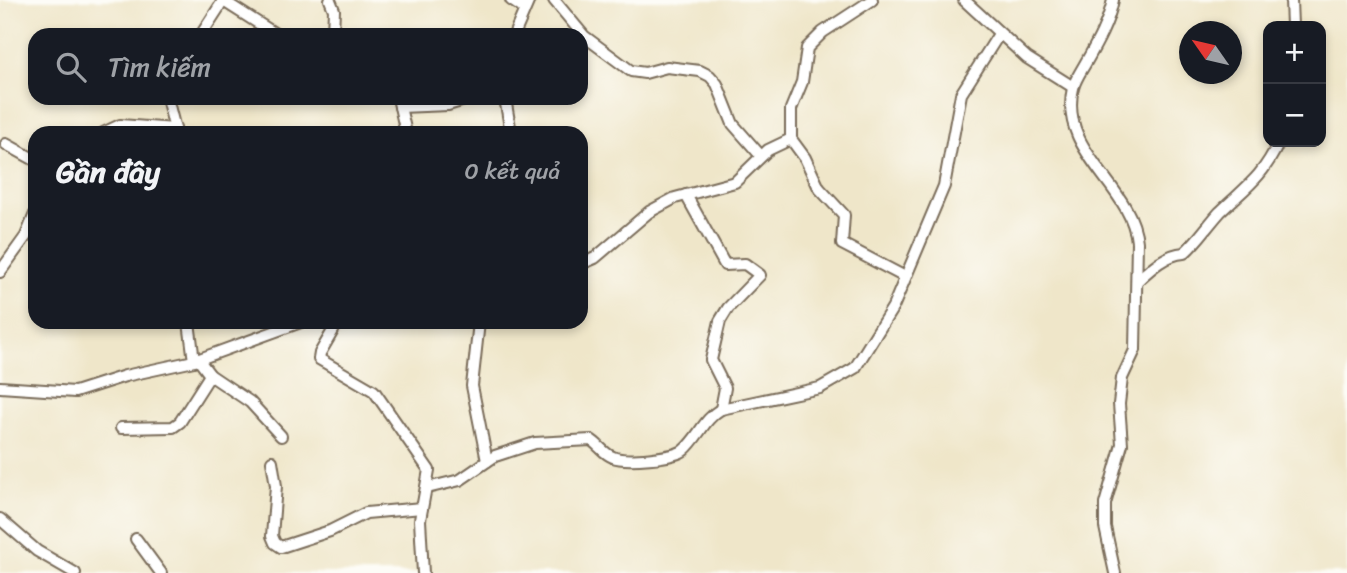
<!DOCTYPE html>
<html lang="vi">
<head>
<meta charset="utf-8">
<style>
  :root { --surface:#171b24; --page:#20242c; --text:#f1f3f6; --muted:#9ea1a6; --line:#363941 }
  body { margin:0; font-family:Sriracha,sans-serif; background:var(--page); color:var(--text) }
  .controls { position:absolute; right:21px; top:21px; display:grid; overflow:hidden; border-radius:14px; box-shadow:0 4px 10px #0003 }
  .controls button { width:63px; height:63px; display:grid; place-items:center; padding:0; border:0; border-bottom:2px solid var(--line); background:var(--surface); color:var(--text); font:35px sans-serif }
  .compass { position:absolute; left:1179px; top:21px; width:63px; height:63px; border-radius:50%; background:var(--surface); box-shadow:0 4px 10px #0003; rotate:304deg }
  .list { margin:0; padding:0; list-style:none }
  h2 { display:flex; justify-content:space-between; align-items:center; height:91px; margin:0; padding:0 28px; font-size:30px }
  h2 small { font-size:23px; font-weight:400; color:var(--muted) }
  .icon { flex:none; width:38px; height:38px; fill:none; stroke:currentColor; stroke-width:2; stroke-linecap:round; stroke-linejoin:round }
  .map { position:relative; flex:none; width:1347px; height:573px; overflow:hidden }
  .search { position:absolute; background:var(--surface); box-shadow:0 4px 10px #0003; left:28px; top:28px; width:560px; height:77px; display:flex; align-items:center; gap:18px; box-sizing:border-box; padding:0 24px; border-radius:21px; color:var(--muted); font-size:26px }
  .panel { position:absolute; background:var(--surface); box-shadow:0 4px 10px #0003; left:28px; top:126px; width:560px; height:203px; border-radius:21px }
  .map>svg:first-child { display:block }
</style>
</head>
<body>
<div class="map">
<svg width="1347" height="573" viewBox="0 0 1347 573">
  <rect width="100%" height="100%" fill="#fdfcf7"/>
  <filter id="ink" filterUnits="userSpaceOnUse"><feTurbulence type="fractalNoise" baseFrequency=".0143" numOctaves="2"/><feDisplacementMap in="SourceGraphic" scale="14" xChannelSelector="R" yChannelSelector="G"/><feConvolveMatrix kernelMatrix="1 2 1 2 8 2 1 2 1" color-interpolation-filters="sRGB"/></filter>
  <filter id="wash" filterUnits="userSpaceOnUse"><feTurbulence type="fractalNoise" baseFrequency=".00686" numOctaves="4" result="noise"/><feDisplacementMap in="SourceGraphic" scale="28" xChannelSelector="R" yChannelSelector="G"/><feGaussianBlur stdDeviation="1.57" result="paint"/><feColorMatrix in="noise" values="0 0 0 0 0 0 0 0 0 0 0 0 0 0 0 0 0 1.4 0 .05"/><feComposite in="paint" operator="in"/></filter>
  <g filter="url(#wash)">
    <rect width="100%" height="100%" fill="#efe6c9"/>
  </g>
  <g filter="url(#ink)">
    <g fill="none" stroke-linecap="round" stroke-linejoin="round">
      <g stroke="#7a6c5a" stroke-width="14">
        <g id="minor">
          <polyline points="222,0 277,35"/>
          <polyline points="330,0 334,10 333,32"/>
          <polyline points="511,0 523,8"/>
          <polyline points="554,0 584,36 631,71 645,73 667,67 700,71 710,76 717,84 733,124 761,156"/>
          <polyline points="872,0 823,32 807,48 802,82 791,109 791,139 805,158 819,188 844,215 842,244 905,277"/>
          <polyline points="964,0 1027,58 1073,87"/>
          <path d="M1113 0C1108 24 1097 43 1085 64 1081 71 1075 80 1073 88 1058 152 1132 186 1137 242L1135 350 1122 378 1119 404 1122 444 1105 504V527L1115 573"/>
          <polyline points="1291,0 1292,26"/>
          <polyline points="201,35 223,1"/>
          <polyline points="308,35 333,32 343,35"/>
          <polyline points="514,35 529,0"/>
          <polyline points="167,98 176,133"/>
          <polyline points="398,98 406,133"/>
          <polyline points="505,98 511,133"/>
          <polyline points="400,107 448,105 471,98"/>
          <polyline points="103,133 120,125 175,129"/>
          <polyline points="6,144 35,160"/>
          <polyline points="686,195 725,265 745,264 760,275 728,308 720,321 711,360 725,388 721,409"/>
          <polyline points="581,264 595,258 649,212 675,198 735,182 768,150 791,139"/>
          <polyline points="0,272 26,236 35,214"/>
          <path d="M1137 281C1150 269 1166 254 1184 253 1198 241 1208 225 1220 212 1247 186 1262 178 1279 142"/>
          <polyline points="189,322 194,361"/>
          <polyline points="338,322 320,353 319,359 374,391 429,470 420,520 423,573"/>
          <polyline points="479,322 472,386 487,461"/>
          <polyline points="198,359 210,375 250,402 281,436"/>
          <polyline points="0,387 75,392 125,376 194,361 301,322"/>
          <polyline points="121,428 173,427 180,422 210,375"/>
          <polyline points="272,461 276,486 272,536 275,543 281,547 330,531 366,513 422,508"/>
          <path d="M427 488 460 480 495 456 535 443 591 440C599 445 604 454 613 457 624 462 675 458 684 450 698 438 704 419 721 409L820 388 855 368 893 307 944 186 961 94 999 34"/>
          <polyline points="0,519 37,551 75,573"/>
          <polyline points="136,539 161,573"/>
        </g>
      </g>
      <use href="#minor" stroke="#fff" stroke-width="10"/>
    </g>
  </g>
</svg>
<div class="controls">
<button>+</button>
<button>−</button>
</div>
<svg class="compass" viewBox="-18 -18 36 36"><path d="M0-13l5 13h-10z" fill="#e53935"/><path d="M0 13l5-13h-10z" fill="#9ea1a6"/></svg>
<div class="search"><svg class="icon" aria-label="search" viewBox="0 0 24 24"><circle cx="10" cy="10" r="6"/><path d="M15 15l6 6"/></svg>Tìm kiếm</div>
<section class="panel">
<h2>Gần đây<small>0 kết quả</small></h2>
<ul class="list">
</ul>
</section>
</div>
</body>
</html>
